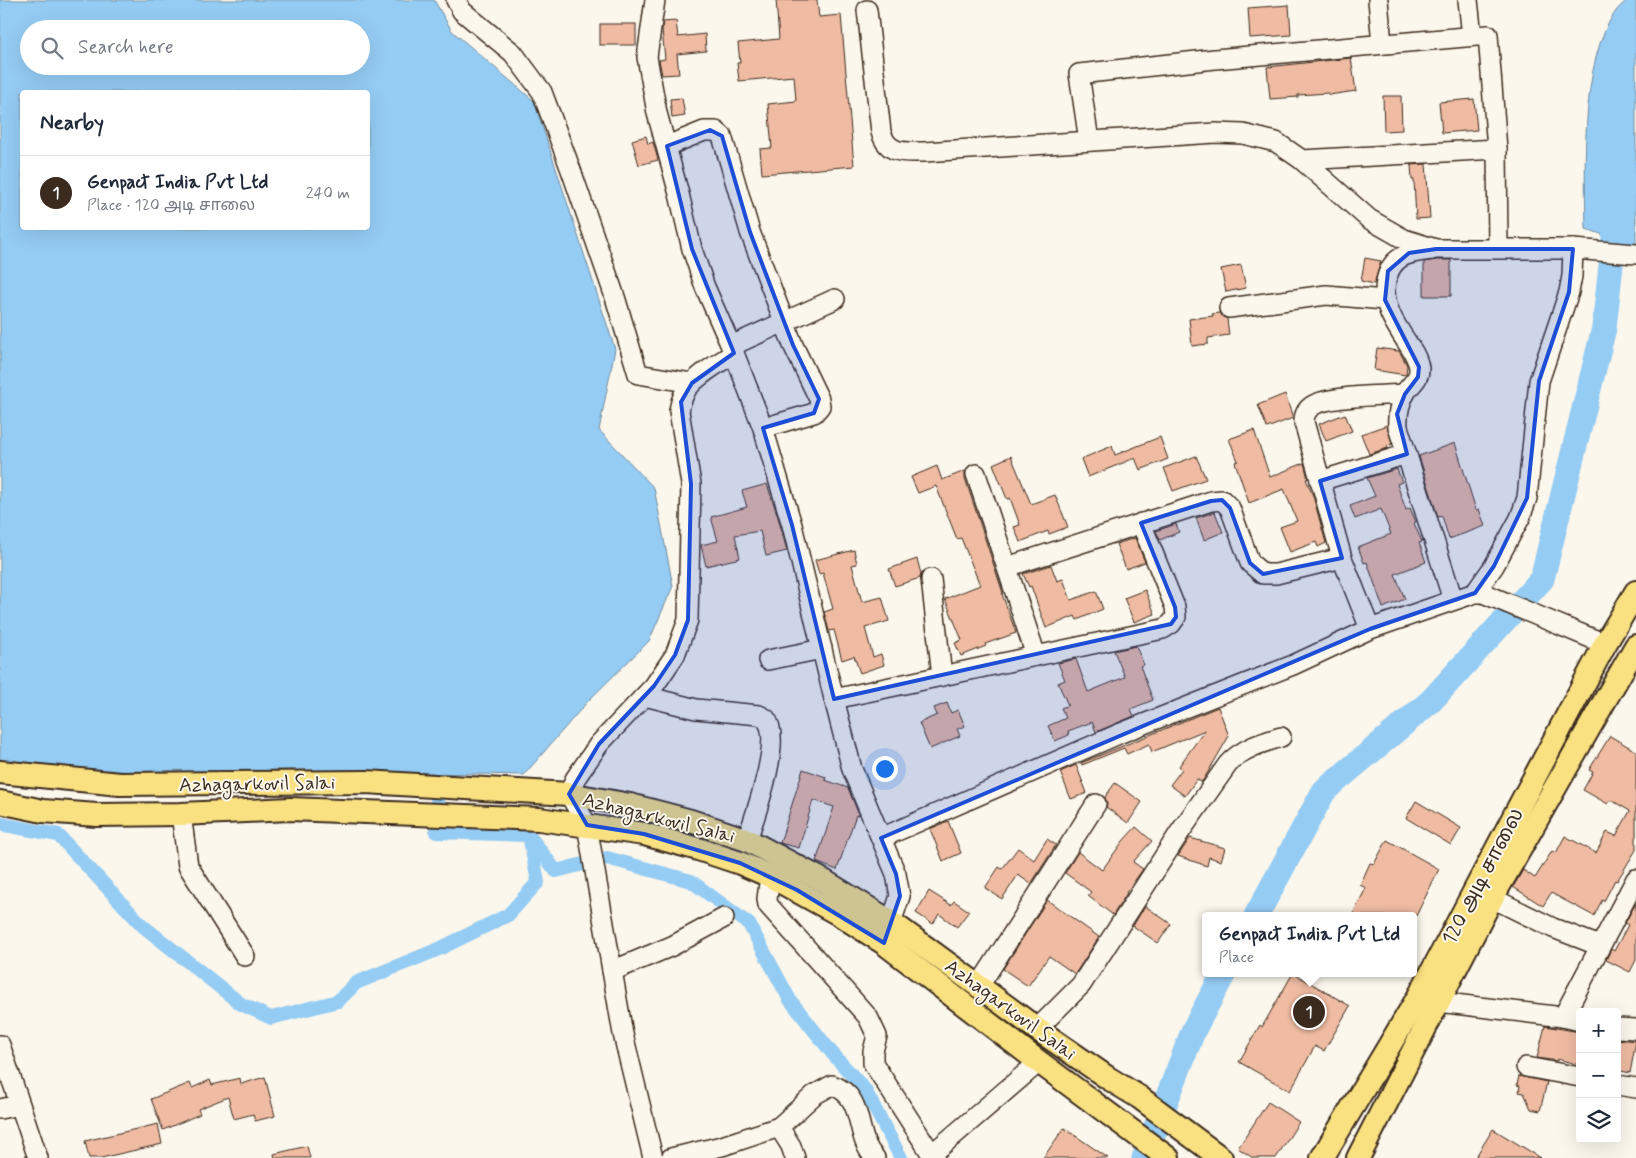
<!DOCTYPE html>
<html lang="en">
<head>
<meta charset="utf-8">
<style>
  :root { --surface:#fff; --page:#f6f6f7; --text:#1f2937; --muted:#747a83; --line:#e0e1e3; --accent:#3b2a1e }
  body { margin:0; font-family:Mynerve,"Noto Sans Tamil",sans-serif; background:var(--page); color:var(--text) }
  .controls { position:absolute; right:15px; bottom:15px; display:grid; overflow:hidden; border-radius:5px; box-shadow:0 5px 20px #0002 }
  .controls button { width:45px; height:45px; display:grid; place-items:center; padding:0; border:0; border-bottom:1px solid var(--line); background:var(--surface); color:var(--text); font:25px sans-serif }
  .you { position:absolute; left:884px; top:768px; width:18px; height:18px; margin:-12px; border:4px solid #fff; border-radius:50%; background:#1a73e8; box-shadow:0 0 0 8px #1a73e833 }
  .badge { display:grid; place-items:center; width:32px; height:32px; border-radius:50%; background:var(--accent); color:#fff; font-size:16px; font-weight:700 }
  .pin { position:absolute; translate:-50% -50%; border:2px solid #fff; box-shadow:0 1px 5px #0006 }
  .popup { position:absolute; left:1202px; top:912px; width:215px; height:65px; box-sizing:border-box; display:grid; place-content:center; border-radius:5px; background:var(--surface); filter:drop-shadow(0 1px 4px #0005); font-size:16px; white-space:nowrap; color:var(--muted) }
  .popup b { font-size:19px; color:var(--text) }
  .popup::after { content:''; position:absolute; left:50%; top:100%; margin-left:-10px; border:10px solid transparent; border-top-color:var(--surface) }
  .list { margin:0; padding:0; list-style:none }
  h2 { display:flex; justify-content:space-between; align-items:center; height:65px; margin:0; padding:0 20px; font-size:21px }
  h2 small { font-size:16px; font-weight:400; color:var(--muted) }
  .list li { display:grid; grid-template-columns:32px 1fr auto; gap:15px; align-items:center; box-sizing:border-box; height:75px; padding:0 20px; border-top:1px solid var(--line) }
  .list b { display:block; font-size:19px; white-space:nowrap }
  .list p { margin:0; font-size:16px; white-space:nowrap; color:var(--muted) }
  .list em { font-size:16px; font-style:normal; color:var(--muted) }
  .icon { flex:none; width:28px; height:28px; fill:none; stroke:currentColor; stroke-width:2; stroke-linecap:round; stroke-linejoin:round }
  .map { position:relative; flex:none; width:1636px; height:1158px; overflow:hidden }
  .search { position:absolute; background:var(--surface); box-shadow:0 5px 20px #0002; left:20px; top:20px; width:350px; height:55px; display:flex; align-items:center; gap:12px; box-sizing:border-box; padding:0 18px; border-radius:28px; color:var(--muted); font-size:19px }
  .panel { position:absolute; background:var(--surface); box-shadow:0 5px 20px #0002; left:20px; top:90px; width:350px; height:140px; border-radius:5px }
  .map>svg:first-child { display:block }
</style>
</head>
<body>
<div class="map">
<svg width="1636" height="1158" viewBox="0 0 1636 1158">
  <rect width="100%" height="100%" fill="#fbf7ec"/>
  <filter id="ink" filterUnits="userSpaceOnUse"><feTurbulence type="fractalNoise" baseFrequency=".02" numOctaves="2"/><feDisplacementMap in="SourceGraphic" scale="10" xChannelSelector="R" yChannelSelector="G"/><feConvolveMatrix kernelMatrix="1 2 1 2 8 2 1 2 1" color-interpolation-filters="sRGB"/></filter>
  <g filter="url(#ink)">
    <g fill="#95ccf4" stroke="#718b9e" fill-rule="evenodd">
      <path d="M0 0H434L452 31 534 101 615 349 599 430 654 488 673 586 649 641 588 701 524 775 289 770 109 774 0 764ZM29 29H361V66H29ZM22 92H368V228H22Z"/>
      <path d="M1627 0H1636V246L1607 241 1604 235 1586 229C1585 169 1580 60 1616 11 1619 7 1624 3 1627 0Z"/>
    </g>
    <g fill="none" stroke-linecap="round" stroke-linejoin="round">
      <g stroke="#95ccf4" stroke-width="14">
        <polyline points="0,824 58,835 143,926 241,1004 271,1018 338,1001 356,983 439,949 508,915 538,882 529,835 436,832 438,778"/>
        <polyline points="531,838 556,871 607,858 691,881 749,924 790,1000 832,1053 865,1090 901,1158"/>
      </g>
      <g stroke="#95ccf4" stroke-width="25">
        <polyline points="1256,916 1324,791 1431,701 1542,579 1604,328 1615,229"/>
        <polyline points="1144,1158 1194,1029 1224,973"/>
      </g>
    </g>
    <g fill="#efbba2" stroke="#3b2a1e">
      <polygon points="776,0 817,0 819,17 841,15 854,166 762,174 760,149 772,148 768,104 796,101 794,76 739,81 737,63 740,63 738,43 779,39"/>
      <polygon points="1289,5 1291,35 1250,38 1248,8"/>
      <polygon points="676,21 678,37 705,34 706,51 677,54 679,74 662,75 659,60 665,59 662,30 663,22"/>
      <rect x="600" y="24" width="36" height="21"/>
      <polygon points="1351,58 1356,91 1329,95 1328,93 1298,95 1298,97 1270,99 1267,67"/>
      <polygon points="1383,96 1401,96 1402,130 1384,131"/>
      <polygon points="682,98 685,116 672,118 670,99"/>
      <polygon points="1474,99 1477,130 1442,133 1439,102"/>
      <polygon points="646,136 648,144 653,142 658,160 639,165 632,140"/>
      <polygon points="1426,164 1430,218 1416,219 1414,180 1412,180 1411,165"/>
      <polygon points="1365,258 1381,261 1374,284 1361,281"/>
      <polygon points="1436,260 1451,260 1451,296 1424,296 1424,262"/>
      <polygon points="1241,265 1246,288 1226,292 1221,269"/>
      <polygon points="1219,313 1227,319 1229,335 1208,338 1208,344 1192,346 1189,319 1213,316 1212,314"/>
      <polygon points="1377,348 1399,351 1407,365 1406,375 1374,370"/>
      <polygon points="1285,394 1293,418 1267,428 1258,405"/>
      <polygon points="1345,414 1352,431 1326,441 1319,424"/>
      <polygon points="1387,425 1392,444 1387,446 1388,448 1369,454 1361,434"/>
      <polygon points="1254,430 1270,477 1304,463 1308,479 1306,479 1313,496 1326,543 1318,547 1316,542 1290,552 1280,527 1297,521 1284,489 1249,503 1235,462 1238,461 1229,439"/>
      <polygon points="1160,437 1168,459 1140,470 1135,458 1088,477 1081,459 1112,446 1115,455"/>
      <polygon points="1455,443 1476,510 1479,509 1485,526 1449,539 1442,516 1438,517 1419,456"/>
      <polygon points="1011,456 1031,504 1055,495 1068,527 1049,534 1048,531 1020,542 1014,527 1020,525 1010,498 1007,499 993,464"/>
      <polygon points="1196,456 1206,479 1173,491 1164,468"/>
      <polygon points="937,466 942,480 965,471 965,478 1003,593 1002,594 1016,633 985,644 986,646 961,656 955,643 962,640 945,599 980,585 961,538 957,539 936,486 918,493 911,477"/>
      <polygon points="1397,469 1402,482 1397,484 1406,510 1410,508 1416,522 1414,523 1422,542 1419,543 1426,562 1395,574 1405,599 1383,608 1367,562 1364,563 1358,547 1391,534 1381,509 1355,519 1350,506 1375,496 1367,478"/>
      <polygon points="767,484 778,517 787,551 766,556 760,531 735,535 740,558 706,566 701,545 718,541 711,517 747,507 742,491"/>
      <polygon points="1215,512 1223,532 1204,540 1196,518"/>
      <polygon points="1176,524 1179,532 1160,540 1156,531"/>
      <polygon points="1135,538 1145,562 1126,569 1116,544"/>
      <polygon points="854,550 857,564 852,565 862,602 882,597 889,621 865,628 873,657 881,654 884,665 860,673 854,656 842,660 834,630 829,631 824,612 833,609 823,573 819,574 815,560"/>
      <polygon points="917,559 921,574 920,578 895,586 889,569"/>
      <polygon points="1051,565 1057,581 1063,579 1071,600 1096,591 1103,609 1077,620 1075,616 1046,628 1031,586 1029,587 1023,574"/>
      <polygon points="1145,590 1155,614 1134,622 1124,598"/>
      <polygon points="1136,646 1144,665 1140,666 1153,700 1131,709 1134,716 1096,732 1092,722 1068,731 1069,735 1055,741 1048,726 1066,718 1061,708 1068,705 1058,683 1065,680 1058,663 1076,659 1088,692 1125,677 1114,651"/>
      <polygon points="947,703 951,713 958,710 965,726 957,729 960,736 930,749 919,723 937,715 934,708"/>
      <polygon points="1218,707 1229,736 1204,779 1201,782 1197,779 1185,796 1170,785 1182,769 1179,766 1205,730 1152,752 1149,744 1127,754 1124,748 1082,765 1081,763"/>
      <polygon points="1610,736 1636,751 1636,850 1617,881 1615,880 1604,901 1602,900 1594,916 1551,893 1543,906 1513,887 1523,870 1535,878 1552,851 1556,853 1565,836 1596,853 1607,832 1616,836 1630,811 1611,800 1608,804 1583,790 1593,772 1589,770"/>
      <polygon points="1076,765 1087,793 1071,799 1060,772"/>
      <polygon points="803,769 826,777 825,780 848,788 858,813 857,816 856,815 837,870 816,862 834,807 813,800 799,848 780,843"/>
      <polygon points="1115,783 1142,802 1128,823 1106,807 1107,804 1105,797"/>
      <polygon points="1416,801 1461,828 1451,845 1406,818"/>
      <polygon points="948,821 961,853 943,861 930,829"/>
      <polygon points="1136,827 1152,841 1133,862 1143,869 1126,893 1127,893 1113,915 1088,896 1091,892 1065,873 1078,852 1102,870 1123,841"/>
      <polygon points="1190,838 1225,848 1221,861 1209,857 1207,866 1178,856"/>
      <polygon points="1047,839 1056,845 1031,884 1018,875 1002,899 985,888 999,867 1002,869 1018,848 1034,860"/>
      <polygon points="1387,840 1439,869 1416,916 1352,916 1366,888 1360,885 1370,863 1374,864"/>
      <polygon points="929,891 951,905 954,901 969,911 957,927 939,914 933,924 916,913"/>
      <polygon points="1047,900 1099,937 1075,974 1049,956 1028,986 1003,969"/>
      <polygon points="1636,903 1636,960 1630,972 1606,960 1611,949 1614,951 1628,925 1625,923"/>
      <polygon points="1145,906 1171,924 1158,943 1133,926"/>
      <polygon points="1293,973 1350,1006 1324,1051 1315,1046 1290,1091 1239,1062 1260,1025 1262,1027"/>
      <polygon points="1545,1026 1580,1032 1580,1065 1557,1059 1557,1061 1537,1058"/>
      <polygon points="1617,1039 1636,1041 1630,1073 1617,1070"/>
      <polygon points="1519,1076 1547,1082 1540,1111 1531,1109 1524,1093 1519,1092 1520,1086 1517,1085"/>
      <polygon points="265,1077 275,1116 255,1121 253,1114 234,1119 228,1097 198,1109 200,1114 163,1130 151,1099 190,1083 192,1088 210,1080 212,1085 240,1078 241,1084"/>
      <polygon points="1268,1102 1299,1122 1276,1158 1253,1158 1238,1148"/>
      <polygon points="158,1124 162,1144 101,1158 89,1158 85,1141"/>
      <polygon points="1064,1128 1108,1158 1043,1158"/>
      <polygon points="1493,1129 1541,1158 1475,1158"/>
      <polygon points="307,1146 310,1158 275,1158 274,1154"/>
    </g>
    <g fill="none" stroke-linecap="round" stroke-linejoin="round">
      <g stroke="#3b2a1e" stroke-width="22">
        <g id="minor">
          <polyline points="456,0 462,11 513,53 542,92 571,170 615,297 638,374 692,383"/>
          <polyline points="655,0 647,57 657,113 679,194 692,249 705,287 734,353 763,428 792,525 834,699"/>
          <polyline points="1378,0 1382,44"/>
          <polyline points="1468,0 1472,36"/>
          <path d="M867 10 881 132C888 155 904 152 924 152L1215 133 1243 134 1276 142 1302 160 1369 219 1404 239 1436 249H1573L1636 254"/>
          <polyline points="1089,141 1079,74 1215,59 1488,35 1497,149 1498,248"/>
          <polyline points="667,146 704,131 716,131 722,136 750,232 793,345 819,399 820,406 814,413 763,428"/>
          <polyline points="1302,160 1497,149"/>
          <path d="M1432 250C1409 253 1392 254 1386 281 1381 306 1397 327 1410 347 1414 353 1418 360 1419 368 1420 380 1410 384 1405 393 1399 404 1397 415 1398 427L1453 600"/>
          <polyline points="1229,308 1326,295 1385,300"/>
          <polyline points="731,346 835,299"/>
          <polyline points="976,474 1036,656"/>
          <polyline points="1320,481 1407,454"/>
          <path d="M1342 558 1304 422C1304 415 1306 410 1312 406 1326 396 1385 395 1405 394"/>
          <polyline points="1007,567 1211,501 1222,500 1230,508 1250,563 1263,574 1276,574 1342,558 1370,629 1475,593 1483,593 1605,644"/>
          <polyline points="931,579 942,676"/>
          <polyline points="1475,593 1494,566 1520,518 1527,498 1539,381 1569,292 1572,276 1573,249"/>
          <polyline points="768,660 822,649"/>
          <path d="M645 696 696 709 759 715C761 716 764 717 766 719 783 739 755 816 747 840"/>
          <polyline points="181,814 188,866 245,956"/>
          <polyline points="881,838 1121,733 1293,665 1370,629"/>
          <polyline points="770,876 767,899 768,905 868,1017 877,1036 873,1051 873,1063 934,1158"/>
          <polyline points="1492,898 1553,928 1600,946"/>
          <polyline points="887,935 900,896 896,874 852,769 834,699 1163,629 1171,624 1176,617 1175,607 1141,523"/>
          <polyline points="612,971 672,946 724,918"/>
          <polyline points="979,986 1096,804"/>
          <polyline points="1426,998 1438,1002 1563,1017"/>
          <polyline points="1580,1021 1563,1017 1636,879"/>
          <polyline points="1617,1028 1636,1029"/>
          <path d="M1037 1029 1081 985 1180 832 1228 764C1243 748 1261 743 1281 737"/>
          <polyline points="0,1045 38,1158"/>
          <polyline points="1526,1067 1580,1077"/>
          <polyline points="1617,1085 1636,1088"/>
          <polyline points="0,1109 19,1105"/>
          <path d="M779 1127 814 1095 832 1085C867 1097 853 1136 875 1158"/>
          <polyline points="932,1154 1039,1062"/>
          <path d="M653 1158 623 1034 587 825 569 794 575 779 599 744 654 686 675 655 688 620 691 484 679 411C680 404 682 398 685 392 693 377 720 363 734 353"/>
          <polyline points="671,1158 722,1146 779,1127 791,1146 795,1158"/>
        </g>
      </g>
      <g stroke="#3b2a1e" stroke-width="26">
        <g id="major">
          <polyline points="0,772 120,784 366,782 569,794 630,805 691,821 747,840 824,881 891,922 1037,1029 1108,1078 1139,1097 1221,1158"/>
          <polyline points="0,802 43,811 97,815 181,814 290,809 539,819 644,834 698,849 740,863 770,876 842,916 884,943 1039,1062 1168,1158"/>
          <polyline points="1322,1158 1419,996 1605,644 1636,592"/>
          <polyline points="1358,1158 1492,898 1636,646"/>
        </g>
      </g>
      <use href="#minor" stroke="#fbf7ec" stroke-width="19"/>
      <use href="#major" stroke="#f9e181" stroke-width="22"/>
    </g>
  </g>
  <path fill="#1d4ed8" fill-opacity="0.2" stroke="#1d4ed8" stroke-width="4" stroke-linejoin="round" d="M710 130 722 136 750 232 793 345 819 399 814 413 763 428 792 525 834 699 1171 624 1176 617 1175 607 1141 523 1211 501 1222 500 1230 508 1250 563 1263 574 1342 558 1320 481 1407 454 1397 414 1405 394 1418 377 1419 367 1385 300 1388 271 1409 253 1436 249H1573L1569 292 1539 381 1527 498 1494 566 1475 593 1370 629 881 838 896 874 900 896 884 943 797 890 740 863 644 834 587 825 569 794 599 744 654 686 675 655 688 620 691 484 681 402 692 383 734 353 692 249 667 146Z"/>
  <g text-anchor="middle" stroke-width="4" stroke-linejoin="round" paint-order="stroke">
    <g font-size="20" fill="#3b2a1e" stroke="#fbf7ec">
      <text transform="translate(257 783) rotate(-1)" y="7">Azhagarkovil Salai</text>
      <text transform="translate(659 817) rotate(14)" y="7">Azhagarkovil Salai</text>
      <text transform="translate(1482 876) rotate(-62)" y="7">120 அடி சாலை</text>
      <text transform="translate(1011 1009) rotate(36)" y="7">Azhagarkovil Salai</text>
    </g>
  </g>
</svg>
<div class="controls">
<button>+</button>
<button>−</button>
<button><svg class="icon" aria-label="layers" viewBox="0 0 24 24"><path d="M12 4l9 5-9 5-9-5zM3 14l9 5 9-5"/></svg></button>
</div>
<div class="you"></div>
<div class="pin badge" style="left:1309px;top:1012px">1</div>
<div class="popup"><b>Genpact India Pvt Ltd</b>Place</div>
<div class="search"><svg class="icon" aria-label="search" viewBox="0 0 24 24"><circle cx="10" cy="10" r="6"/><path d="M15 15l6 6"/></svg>Search here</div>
<section class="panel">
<h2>Nearby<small></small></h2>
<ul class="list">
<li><span class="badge">1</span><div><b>Genpact India Pvt Ltd</b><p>Place · 120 அடி சாலை</p></div><em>240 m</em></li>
</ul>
</section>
</div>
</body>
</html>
